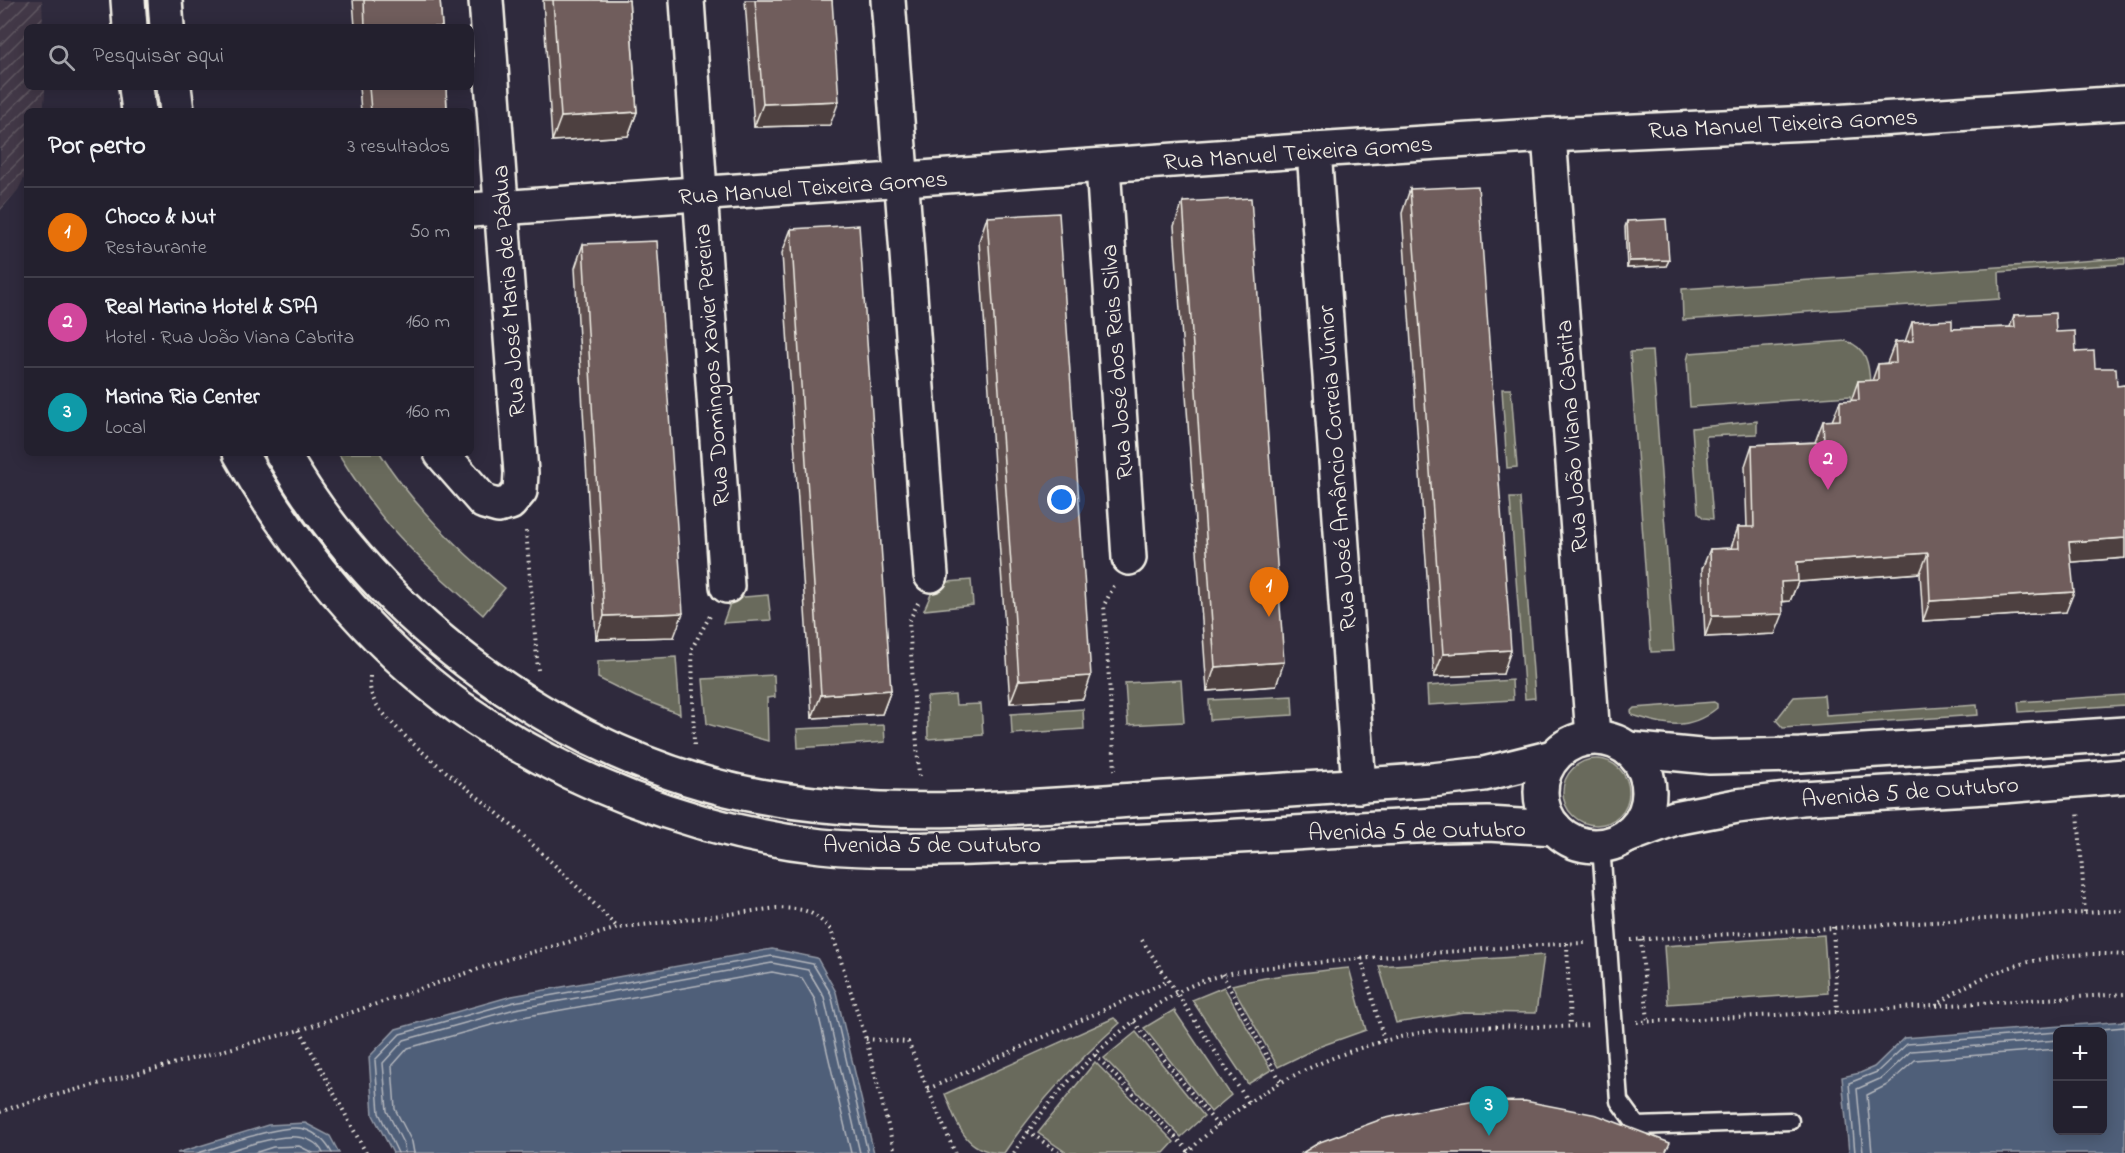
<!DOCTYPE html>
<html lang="pt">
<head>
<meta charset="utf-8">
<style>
  :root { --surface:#23202e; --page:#2b2836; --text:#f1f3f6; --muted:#a3a3aa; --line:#403e4a; --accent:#2563eb }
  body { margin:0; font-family:"Indie Flower",sans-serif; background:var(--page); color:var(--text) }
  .controls { position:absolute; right:18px; bottom:18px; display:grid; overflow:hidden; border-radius:9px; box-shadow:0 3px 15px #0003 }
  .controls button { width:54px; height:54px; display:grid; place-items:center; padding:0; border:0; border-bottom:2px solid var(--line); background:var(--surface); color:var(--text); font:30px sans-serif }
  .you { position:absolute; left:1062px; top:500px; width:21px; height:21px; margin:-15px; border:4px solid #fff; border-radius:50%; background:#1a73e8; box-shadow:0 0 0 9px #1a73e833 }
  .badge { display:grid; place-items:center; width:39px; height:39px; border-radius:50%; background:var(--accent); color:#fff; font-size:20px; font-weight:700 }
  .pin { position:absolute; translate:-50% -50px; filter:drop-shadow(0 2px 3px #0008) }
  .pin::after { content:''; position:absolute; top:32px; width:21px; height:18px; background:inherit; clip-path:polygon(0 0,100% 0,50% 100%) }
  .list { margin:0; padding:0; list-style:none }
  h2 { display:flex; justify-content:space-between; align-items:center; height:78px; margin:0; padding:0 24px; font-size:26px }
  h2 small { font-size:20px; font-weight:400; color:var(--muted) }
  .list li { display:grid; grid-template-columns:39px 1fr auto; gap:18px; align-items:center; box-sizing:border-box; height:90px; padding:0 24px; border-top:2px solid var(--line) }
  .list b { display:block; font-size:22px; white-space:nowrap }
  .list p { margin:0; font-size:20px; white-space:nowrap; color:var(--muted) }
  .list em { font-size:20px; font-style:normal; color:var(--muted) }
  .icon { flex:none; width:33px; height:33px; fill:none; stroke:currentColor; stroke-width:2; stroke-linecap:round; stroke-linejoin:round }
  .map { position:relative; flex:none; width:2125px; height:1153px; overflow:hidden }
  .search { position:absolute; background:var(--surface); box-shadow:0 3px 15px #0003; left:24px; top:24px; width:450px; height:66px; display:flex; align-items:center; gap:15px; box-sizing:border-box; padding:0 21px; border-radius:9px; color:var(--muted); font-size:22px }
  .panel { position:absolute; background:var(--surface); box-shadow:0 3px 15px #0003; left:24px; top:108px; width:450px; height:348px; border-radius:9px }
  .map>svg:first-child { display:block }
</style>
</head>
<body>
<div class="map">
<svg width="2125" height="1153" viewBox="0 0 2125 1153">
  <defs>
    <pattern id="industrial-furrows" width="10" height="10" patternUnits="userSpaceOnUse" patternTransform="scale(1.5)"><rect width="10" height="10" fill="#423946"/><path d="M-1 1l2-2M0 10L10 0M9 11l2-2" fill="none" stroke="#5e5661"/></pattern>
  </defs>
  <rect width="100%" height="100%" fill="#2f2a3d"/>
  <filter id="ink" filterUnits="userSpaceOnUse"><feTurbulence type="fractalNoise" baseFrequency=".0167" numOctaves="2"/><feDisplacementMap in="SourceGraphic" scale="12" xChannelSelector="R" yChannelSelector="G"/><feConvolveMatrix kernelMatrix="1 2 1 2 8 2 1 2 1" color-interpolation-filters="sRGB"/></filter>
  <g filter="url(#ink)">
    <polygon fill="url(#industrial-furrows)" points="0,0 42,0 43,27 27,27 27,87 45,87 45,95 43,111 27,111 27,172 18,190 0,211"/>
    <g fill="#696a5b" stroke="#aeaea2" stroke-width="1.5">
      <polygon points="2125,258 2125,264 1999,272 2000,299 1683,320 1682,289"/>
      <path d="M1846 341C1867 348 1869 364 1870 384L1851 402 1850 396 1690 407 1687 360 1689 353Z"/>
      <polygon points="1652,351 1674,651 1651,652 1630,352"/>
      <polygon points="1502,389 1511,389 1517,467 1507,468"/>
      <polygon points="1757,421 1757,434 1706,436 1713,519 1704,518 1698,513 1692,428"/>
      <path d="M338 453H380C413 506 457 549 505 588L483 615C447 583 410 552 380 514 365 495 351 474 338 453Z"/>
      <polygon points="1510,498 1520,498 1535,698 1525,699"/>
      <polygon points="971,580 973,605 924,610 936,583"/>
      <polygon points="768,595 771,620 723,623 732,598"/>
      <polygon points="676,657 680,714 636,697 598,678 598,661"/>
      <polygon points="774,675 775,697 767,698 768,741 707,724 703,679"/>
      <polygon points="1181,680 1184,722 1128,725 1125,683"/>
      <polygon points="1512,680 1513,700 1428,705 1427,686"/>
      <polygon points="955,695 956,705 981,704 983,735 928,739 927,697"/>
      <polygon points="1824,695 1826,715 1977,705 1978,715 1783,728 1776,720 1794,697"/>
      <polygon points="2125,695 2125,705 2019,712 2018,702"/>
      <polygon points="1292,696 1293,715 1210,720 1209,700"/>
      <path d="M1714 702 1717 704V708C1688 732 1665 725 1632 715L1631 711 1634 708Z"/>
      <polygon points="1083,709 1084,729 1012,734 1011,714"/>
      <polygon points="884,725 885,742 798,748 797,729"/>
      <circle cx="1596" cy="792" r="33"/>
      <polygon points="1824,935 1828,993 1668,1004 1664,946"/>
      <polygon points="1544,955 1536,1013 1465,1012 1396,1023 1379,966"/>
      <path d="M1349 968 1366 1030 1321 1046 1278 1067 1232 985C1271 975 1309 972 1349 968Z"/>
      <polygon points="1224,987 1271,1070 1248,1084 1192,1000"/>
      <polygon points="1174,1010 1231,1095 1211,1112 1144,1028"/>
      <path d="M1114 1018 1120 1023C1076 1062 1037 1104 1004 1153 964 1153 958 1125 945 1094Z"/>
      <polygon points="1136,1032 1204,1116 1181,1137 1104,1058"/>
      <polygon points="1095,1062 1174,1142 1164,1153 1067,1153 1038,1133"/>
    </g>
    <g fill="#505e79" stroke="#9299a5" stroke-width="1.5" fill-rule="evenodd">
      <polygon points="772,949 817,958 836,992 874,1153 393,1153 373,1115 369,1057 396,1029 512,996"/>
      <path d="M2125 1021V1153H1849L1842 1077 1860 1073 1874 1067 1904 1038ZM2058 1032H2102V1130H2058Z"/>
      <polygon points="305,1123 330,1136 339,1153 177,1153 268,1125"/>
    </g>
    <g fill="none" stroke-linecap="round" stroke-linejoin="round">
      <g stroke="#b2b6bc" stroke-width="1.5">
        <polyline points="2065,1032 2125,1027"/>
        <path d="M198 1153C222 1146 281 1123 304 1129 317 1133 326 1142 332 1153"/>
        <path d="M223 1153C249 1145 307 1121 323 1153"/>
        <polyline points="254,1153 273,1147 299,1146 313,1153"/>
        <polyline points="398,1153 379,1113 375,1060 400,1034 514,1002 772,956 813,964 831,994 868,1153"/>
        <polyline points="405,1153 404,1145 387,1111 383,1063 404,1040 515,1009 772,963 808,970 824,997 860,1153"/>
        <polyline points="414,1153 412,1142 395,1109 392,1066 408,1048 517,1018 772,972 802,978 815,1000 851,1153"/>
        <polyline points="1855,1153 1849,1083 1877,1072 1907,1044 2058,1032"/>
        <polyline points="1863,1153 1857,1089 1882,1078 1911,1051 2058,1040"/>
        <polyline points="1872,1153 1867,1095 1887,1085 1915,1060 2058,1049"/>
      </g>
      <g stroke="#f4f1e8" stroke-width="21">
        <polyline id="lane" points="1601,845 1619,1101 1637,1126 1790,1121"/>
      </g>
      <g stroke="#f4f1e8" stroke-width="38">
        <g id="street">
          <polyline points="687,0 727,586"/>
          <polyline points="888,0 931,575"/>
          <polyline points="1549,135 1593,737"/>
          <polyline points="1314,150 1359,786"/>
          <polyline points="1103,166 1129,558"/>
          <polyline points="471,210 1314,150 1549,135 1832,122 2125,103"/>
          <polyline points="441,453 484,502 498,506 510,503 520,491 521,473 486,0"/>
        </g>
      </g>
      <g stroke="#f4f1e8" stroke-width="38">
        <g id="secondary">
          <polyline points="128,0 130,27"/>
          <polyline points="165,0 167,27"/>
          <polyline points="136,87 139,111"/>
          <polyline points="174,87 177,111"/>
          <path d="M240 453C291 545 373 645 459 707 565 781 692 831 821 846 888 853 957 848 1024 846 1161 842 1298 832 1435 825L1488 824 1555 828"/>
          <path d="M282 453C378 621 567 761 759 796 877 818 999 809 1118 801 1223 794 1328 788 1432 780L1484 774 1553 757"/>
          <circle cx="1595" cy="792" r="54"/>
          <polyline points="1628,749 1710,757 1801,755 2125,734"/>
          <polyline points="1627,836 1675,818 1737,806 1802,798 2003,786 2125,776"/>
        </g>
      </g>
      <g stroke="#f4f1e8" stroke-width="4" stroke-dasharray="1.5 4.5" stroke-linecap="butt">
        <polyline points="526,531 538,670"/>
        <polyline points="1114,586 1104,605 1115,770"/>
        <polyline points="918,603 909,621 919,776"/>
        <path d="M370 676C369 692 372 700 383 713 416 751 458 780 496 812 539 849 579 888 618 928"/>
        <polyline points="694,745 692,648 711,614"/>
        <polyline points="2085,913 2125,910"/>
        <polyline points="1833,927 1837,1012"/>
        <polyline points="1142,940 1249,1103"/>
        <polyline points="1631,940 2085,913 2078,811"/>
        <polyline points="1641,940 1648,1022"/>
        <polyline points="1567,943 1570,1027"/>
        <polyline points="1361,958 1384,1040"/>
        <polyline points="1222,974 1281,1082"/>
        <path d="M1936 1006C1991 964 2057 950 2125 955"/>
        <polyline points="1134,1022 1218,1126"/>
        <polyline points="1637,1022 1837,1012 2125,994"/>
        <polyline points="300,1030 366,1153"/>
        <polyline points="866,1039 908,1042 955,1153"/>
        <polyline points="1095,1055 1189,1151"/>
        <polyline points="928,1089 1168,981"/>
        <path d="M0 1112 19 1105 300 1030 508 959 618 928 777 908C805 909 811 909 831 930L866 1039 895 1153"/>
        <polyline points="1028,1131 1059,1153"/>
        <path d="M1014 1153C1053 1091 1112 1030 1175 994 1213 971 1259 968 1303 964 1336 961 1369 958 1403 955 1463 951 1524 945 1585 943"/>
        <path d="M1187 1153C1261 1079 1364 1034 1468 1027 1508 1025 1550 1029 1590 1025"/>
      </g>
      <use href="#lane" stroke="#2f2a3d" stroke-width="16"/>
      <use href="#street" stroke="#2f2a3d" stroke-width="33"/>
      <use href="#secondary" stroke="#2f2a3d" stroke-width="33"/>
    </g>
    <g fill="#5f504f" stroke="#f4f1e8" stroke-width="1.5">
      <polygon points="353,0 440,0 442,27 355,27"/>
      <polygon points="543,0 629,0 637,112 628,136 552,141"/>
      <polygon points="745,0 832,0 830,125 754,127"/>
      <polygon points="359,87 446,87 447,111 361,111"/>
      <polygon points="1410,189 1503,674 1434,677 1402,213"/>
      <polygon points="1183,202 1276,686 1207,691 1174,226"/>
      <polygon points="987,217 1083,699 1010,703 979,241"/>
      <polygon points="1627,221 1669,260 1666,266 1627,268 1625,227"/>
      <polygon points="791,229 891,690 882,714 812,718 782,253"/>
      <polygon points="583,244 674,637 596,639 575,268"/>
      <polygon points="2014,315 2056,332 2095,368 2117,386 2125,385 2125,558 2071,562 2066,612 1923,621 1920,573 1798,582 1790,601 1782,602 1775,634 1705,637 1702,569 1710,549 1731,548 1738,527 1747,527 1745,466 1752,445 1815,442 1823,421 1832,421 1840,401 1851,401 1858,381 1872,381 1878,364 1887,363 1895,342 1905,342 1912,322 1952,329 2010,327"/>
    </g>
    <g fill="#4e4140" stroke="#f4f1e8" stroke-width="1.5">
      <polygon points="839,101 830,125 754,127 763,104"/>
      <polygon points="637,112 628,136 552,141 561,117"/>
      <polygon points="1669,260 1666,266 1627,268 1629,261"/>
      <polygon points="2125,538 2125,558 2061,563 2069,542"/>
      <polygon points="1928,553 1920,573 1798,582 1790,601 1774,602 1781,582 1797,562"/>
      <polygon points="2074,592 2066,612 1923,621 1930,601"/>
      <polygon points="683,613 674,637 596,639 604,616"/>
      <polygon points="1783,614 1775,634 1705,637 1712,616"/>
      <polygon points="1511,650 1503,674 1434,677 1443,654"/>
      <polygon points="1284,662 1276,686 1207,691 1215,667"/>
      <polygon points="1091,676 1083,699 1010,703 1019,680"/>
      <polygon points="891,690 882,714 812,718 821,695"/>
    </g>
    <g fill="#6f5d5c" stroke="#f4f1e8" stroke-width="1.5">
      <polygon points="364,0 440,0 442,27 365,27"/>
      <polygon points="553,0 629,0 637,112 561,117"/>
      <polygon points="755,0 832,0 839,101 763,104"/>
      <polygon points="369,87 446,87 447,111 371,111"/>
      <polygon points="1478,186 1511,650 1443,654 1410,189"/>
      <polygon points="1251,198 1284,662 1215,667 1183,202"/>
      <polygon points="1059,213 1091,676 1019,680 987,217"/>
      <polygon points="1666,219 1669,260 1629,261 1627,221"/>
      <polygon points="859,225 891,690 821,695 791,229"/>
      <polygon points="657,241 683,613 604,616 583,244"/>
      <polygon points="2055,313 2056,332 2075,331 2076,352 2094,351 2095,368 2116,368 2117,386 2125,385 2125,538 2069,542 2074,592 1930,601 1928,553 1797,562 1798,581 1781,582 1783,614 1712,616 1710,549 1739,548 1738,527 1754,527 1752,445 1824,442 1823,421 1840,420 1840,401 1859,400 1858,381 1878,380 1878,364 1896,363 1895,342 1913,341 1912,322 1952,320 1952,329 2015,327 2014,315"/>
      <polygon points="1525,1101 1597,1115 1670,1143 1665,1153 1302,1153 1320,1142 1382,1119 1427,1109 1470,1102"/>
    </g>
  </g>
  <g text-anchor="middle" stroke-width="5" stroke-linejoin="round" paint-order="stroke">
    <g font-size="24" fill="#f4f1e8" stroke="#2f2a3d">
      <text transform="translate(1783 123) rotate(-3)" y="8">Rua Manuel Teixeira Gomes</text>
      <text transform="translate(1298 152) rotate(-4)" y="8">Rua Manuel Teixeira Gomes</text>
      <text transform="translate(813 187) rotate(-4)" y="8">Rua Manuel Teixeira Gomes</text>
      <text transform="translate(508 291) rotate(-94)" y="8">Rua José Maria de Pádua</text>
      <text transform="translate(1116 362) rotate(-94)" y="8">Rua José dos Reis Silva</text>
      <text transform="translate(711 365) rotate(-94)" y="8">Rua Domingos Xavier Pereira</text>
      <text transform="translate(1571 436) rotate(-94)" y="8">Rua João Viana Cabrita</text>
      <text transform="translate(1336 468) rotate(-94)" y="8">Rua José Amâncio Correia Júnior</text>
      <text transform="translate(1910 791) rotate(-4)" y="8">Avenida 5 de Outubro</text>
      <text transform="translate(1417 830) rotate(-1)" y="8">Avenida 5 de Outubro</text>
      <text x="932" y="852">Avenida 5 de Outubro</text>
    </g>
  </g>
</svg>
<div class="controls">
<button>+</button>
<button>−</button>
</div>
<div class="you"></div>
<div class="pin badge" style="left:1269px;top:617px;background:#e8710a">1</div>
<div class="pin badge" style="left:1828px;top:490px;background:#d1479c">2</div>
<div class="pin badge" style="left:1489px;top:1136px;background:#0f9aa8">3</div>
<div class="search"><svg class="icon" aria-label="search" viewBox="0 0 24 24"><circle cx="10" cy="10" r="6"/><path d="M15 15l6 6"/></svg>Pesquisar aqui</div>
<section class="panel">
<h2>Por perto<small>3 resultados</small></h2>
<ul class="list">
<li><span class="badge" style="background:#e8710a">1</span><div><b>Choco &amp; Nut</b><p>Restaurante</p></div><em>50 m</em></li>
<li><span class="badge" style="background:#d1479c">2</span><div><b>Real Marina Hotel &amp; SPA</b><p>Hotel · Rua João Viana Cabrita</p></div><em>160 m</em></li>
<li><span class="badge" style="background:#0f9aa8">3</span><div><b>Marina Ria Center</b><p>Local</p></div><em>160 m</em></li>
</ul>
</section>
</div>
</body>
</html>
